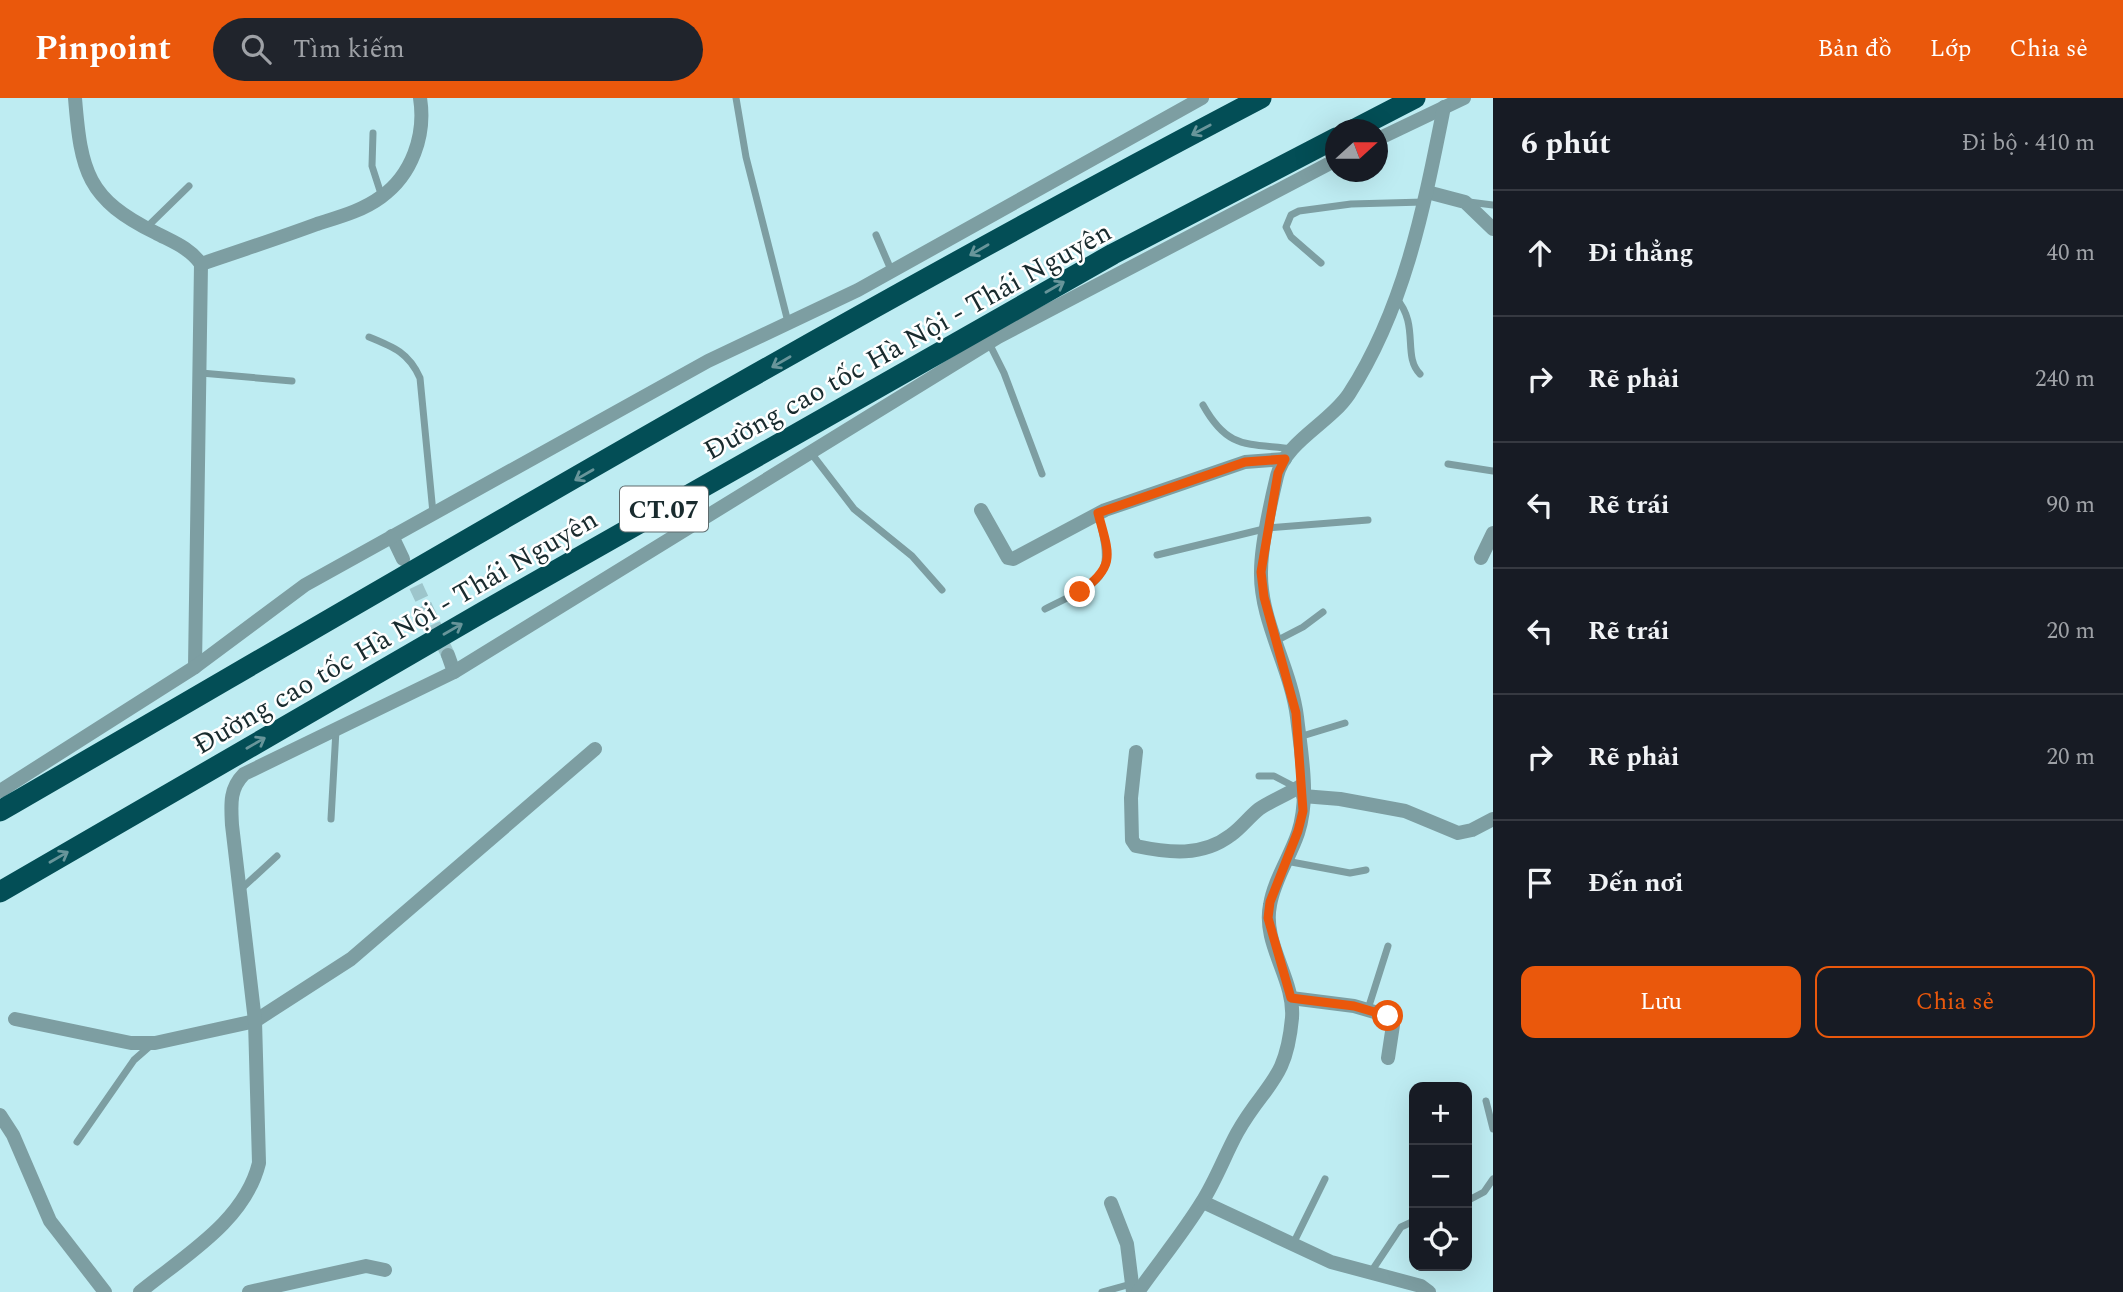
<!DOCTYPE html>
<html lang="vi">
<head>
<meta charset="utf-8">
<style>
  :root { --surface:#171b24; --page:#20242c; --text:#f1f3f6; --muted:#9ea1a6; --line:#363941; --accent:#ea580c }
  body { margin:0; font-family:Spectral,serif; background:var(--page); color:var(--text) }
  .controls { position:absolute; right:21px; bottom:21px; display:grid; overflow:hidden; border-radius:14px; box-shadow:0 7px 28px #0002 }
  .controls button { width:63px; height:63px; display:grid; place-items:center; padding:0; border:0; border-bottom:2px solid var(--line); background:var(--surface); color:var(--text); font:35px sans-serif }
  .compass { position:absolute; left:1325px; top:21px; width:63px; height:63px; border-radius:50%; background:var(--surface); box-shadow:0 7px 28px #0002; rotate:69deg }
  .stop { position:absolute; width:21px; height:21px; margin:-16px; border:5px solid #ea580c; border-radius:50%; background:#fff }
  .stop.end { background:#ea580c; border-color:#fff; box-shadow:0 2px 7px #0008 }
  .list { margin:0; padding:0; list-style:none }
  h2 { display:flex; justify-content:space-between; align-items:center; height:91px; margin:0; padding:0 28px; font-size:30px }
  h2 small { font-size:23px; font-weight:400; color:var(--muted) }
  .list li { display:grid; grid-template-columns:46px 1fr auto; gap:21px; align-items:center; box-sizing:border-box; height:126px; padding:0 28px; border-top:2px solid var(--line) }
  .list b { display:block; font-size:26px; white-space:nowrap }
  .list em { font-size:23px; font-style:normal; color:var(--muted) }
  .actions { display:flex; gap:14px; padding:21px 28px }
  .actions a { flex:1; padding:16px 0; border:2px solid var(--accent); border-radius:14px; text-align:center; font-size:24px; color:var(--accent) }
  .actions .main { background:var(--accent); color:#fff }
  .icon { flex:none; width:38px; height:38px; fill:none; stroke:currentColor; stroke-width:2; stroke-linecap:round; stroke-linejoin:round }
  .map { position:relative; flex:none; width:1493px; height:1194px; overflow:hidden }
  header { display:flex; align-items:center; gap:42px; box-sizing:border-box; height:98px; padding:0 35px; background:var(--accent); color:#fff }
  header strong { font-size:33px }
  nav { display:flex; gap:38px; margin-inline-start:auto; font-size:24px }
  .search { width:490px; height:63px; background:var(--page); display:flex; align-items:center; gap:18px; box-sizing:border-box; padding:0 24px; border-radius:38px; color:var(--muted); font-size:26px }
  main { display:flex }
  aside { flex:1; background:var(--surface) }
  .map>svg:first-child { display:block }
</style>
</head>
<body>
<header>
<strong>Pinpoint</strong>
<div class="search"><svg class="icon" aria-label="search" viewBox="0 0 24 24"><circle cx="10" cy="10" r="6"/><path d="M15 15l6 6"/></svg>Tìm kiếm</div>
<nav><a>Bản đồ</a><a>Lớp</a><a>Chia sẻ</a></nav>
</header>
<main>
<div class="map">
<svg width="1493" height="1194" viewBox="0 0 1493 1194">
  <rect width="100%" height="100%" fill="#beecf2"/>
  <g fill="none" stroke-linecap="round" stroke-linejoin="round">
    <polyline stroke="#9dc5cb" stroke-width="14" stroke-dasharray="14 7" stroke-linecap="butt" points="407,469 448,557"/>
    <g stroke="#7d9ea2" stroke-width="7">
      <polyline points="736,0 746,59 788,224"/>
      <polyline points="373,35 372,68 382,99"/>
      <polyline points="1469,104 1493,107"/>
      <polyline points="146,130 189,88"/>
      <polyline points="876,137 892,174"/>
      <polyline points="1321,165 1291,139 1286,129 1291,117 1299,113 1351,106 1424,104"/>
      <path d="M1396 200C1420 227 1402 258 1420 276"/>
      <path d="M369 239C394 249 409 255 420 280L433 415"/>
      <polyline points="989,245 1004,275 1042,376"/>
      <polyline points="201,275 292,283"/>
      <path d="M1203 307C1228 352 1247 345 1293 351"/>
      <polyline points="811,355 854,411 912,458 942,492"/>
      <polyline points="1448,366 1493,373"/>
      <polyline points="1157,457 1268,430 1368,422"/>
      <path d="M1045 511C1102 482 1116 484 1098 416"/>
      <polyline points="1276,543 1303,529 1323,514"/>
      <polyline points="1299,639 1345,625"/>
      <polyline points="1259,678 1274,678 1297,690"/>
      <polyline points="331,721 336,632"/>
      <polyline points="1286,763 1350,775 1366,772"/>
      <polyline points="240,792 277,758"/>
      <polyline points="1368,911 1388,848"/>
      <polyline points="1486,1003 1493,1031"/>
      <polyline points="77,1044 134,962 150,948"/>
      <polyline points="1467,1103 1484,1094 1493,1081"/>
      <polyline points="1293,1146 1325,1081"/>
      <polyline points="1371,1174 1401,1129 1414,1123"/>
      <polyline points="1102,1194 1131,1186"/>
    </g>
    <g stroke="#7d9ea2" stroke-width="14">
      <path d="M75 0C81 74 87 101 156 135 173 144 190 150 201 166L195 569"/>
      <polyline points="1378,41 1464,0"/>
      <polyline points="1427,94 1465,104 1493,131"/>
      <path d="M201 166C240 153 279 140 317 126 339 119 362 113 381 99 412 77 426 37 420 0"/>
      <polyline points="981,412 1008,460 1013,461 1105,412 1245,364 1285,361"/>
      <polyline points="392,438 403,461"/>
      <polyline points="1481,460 1493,435"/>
      <polyline points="448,557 454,574"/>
      <path d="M1136 654 1131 700 1132 742 1136 748C1169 755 1202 759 1231 737 1241 730 1249 719 1259 711 1272 702 1289 696 1302 687"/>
      <polyline points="0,693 195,569 305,487 708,263 858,192 1202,0"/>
      <polyline points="1303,698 1340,701 1405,713 1458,735 1472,732 1493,721"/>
      <polyline points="1291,900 1354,908 1388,918 1393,927 1388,960"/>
      <polyline points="15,921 131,945 155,945 255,923 351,861 595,651"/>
      <polyline points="0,1017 13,1037 50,1123 105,1194"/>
      <polyline points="1203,1104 1331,1164 1421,1188 1429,1194"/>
      <polyline points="1111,1105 1127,1146 1133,1194"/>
      <path d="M140 1194C184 1158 245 1123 259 1065L255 923 232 727C231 707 229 691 244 676L454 574 998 239 1336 62"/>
      <polyline points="249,1194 366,1168 385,1172"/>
      <path d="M1138 1194C1159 1164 1183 1135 1202 1104 1216 1082 1225 1057 1237 1035 1265 985 1286 985 1292 920 1295 881 1262 846 1270 807 1274 782 1290 759 1298 735 1310 699 1301 655 1297 619 1291 570 1260 523 1261 474 1261 450 1271 403 1277 378 1286 343 1329 326 1349 296 1405 209 1424 109 1444 9"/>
    </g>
    <g stroke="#034e56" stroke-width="21">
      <polyline points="1353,32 1415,0"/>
      <path d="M0 713C418 471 833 224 1261 0"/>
      <polyline points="0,794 483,514 1113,156 1336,40"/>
    </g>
  </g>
  <defs><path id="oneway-shaft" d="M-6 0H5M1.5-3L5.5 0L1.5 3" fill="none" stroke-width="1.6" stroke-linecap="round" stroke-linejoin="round" transform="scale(1.75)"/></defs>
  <g stroke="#68959a">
    <use href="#oneway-shaft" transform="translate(1201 32) rotate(152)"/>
    <use href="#oneway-shaft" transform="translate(979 152) rotate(150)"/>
    <use href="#oneway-shaft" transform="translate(1055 189) rotate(-30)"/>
    <use href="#oneway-shaft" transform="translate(781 264) rotate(150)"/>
    <use href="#oneway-shaft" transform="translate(584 377) rotate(150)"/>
    <use href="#oneway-shaft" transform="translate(453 531) rotate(-30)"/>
    <use href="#oneway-shaft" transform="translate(256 645) rotate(-30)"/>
    <use href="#oneway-shaft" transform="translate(59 759) rotate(-30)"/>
  </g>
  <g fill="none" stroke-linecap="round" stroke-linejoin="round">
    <path stroke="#ea580c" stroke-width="9" d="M1080 494C1117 468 1109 456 1098 415L1245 364 1285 361 1278 375 1261 474 1264 499 1296 615 1303 713 1298 733 1270 804 1268 820 1291 900 1354 908 1388 918"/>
  </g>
  <g text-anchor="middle" stroke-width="5" stroke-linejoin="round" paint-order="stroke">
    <rect fill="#fff" stroke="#5e6b6d" stroke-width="2" x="620" y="388.5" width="88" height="45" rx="5"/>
    <g font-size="26" font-weight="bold" fill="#192b2e">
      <text x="664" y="420">CT.07</text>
    </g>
    <g font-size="28" fill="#192b2e" stroke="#fff">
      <text transform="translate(907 242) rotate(-29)" y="10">Đường cao tốc Hà Nội - Thái Nguyên</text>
      <text transform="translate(395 533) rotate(-30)" y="10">Đường cao tốc Hà Nội - Thái Nguyên</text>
    </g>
  </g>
</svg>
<div class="controls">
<button>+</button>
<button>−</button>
<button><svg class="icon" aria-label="locate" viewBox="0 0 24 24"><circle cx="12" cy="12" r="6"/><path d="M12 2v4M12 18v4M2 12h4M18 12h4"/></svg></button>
</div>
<svg class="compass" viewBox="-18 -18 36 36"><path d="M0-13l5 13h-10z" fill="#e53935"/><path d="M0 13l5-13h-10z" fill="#9ea1a6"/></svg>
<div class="stop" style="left:1388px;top:918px"></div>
<div class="stop end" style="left:1080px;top:494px"></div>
</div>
<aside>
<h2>6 phút<small>Đi bộ · 410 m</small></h2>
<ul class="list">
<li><svg class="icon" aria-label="ahead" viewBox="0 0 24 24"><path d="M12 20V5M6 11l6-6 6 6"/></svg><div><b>Đi thẳng</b></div><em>40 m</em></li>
<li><svg class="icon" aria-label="right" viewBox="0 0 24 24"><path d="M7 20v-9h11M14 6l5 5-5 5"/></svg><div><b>Rẽ phải</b></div><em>240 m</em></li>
<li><svg class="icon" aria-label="left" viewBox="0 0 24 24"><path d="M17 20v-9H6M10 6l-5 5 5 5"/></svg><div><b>Rẽ trái</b></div><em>90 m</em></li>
<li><svg class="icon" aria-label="left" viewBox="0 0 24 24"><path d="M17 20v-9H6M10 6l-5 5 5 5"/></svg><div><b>Rẽ trái</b></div><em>20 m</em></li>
<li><svg class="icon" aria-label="right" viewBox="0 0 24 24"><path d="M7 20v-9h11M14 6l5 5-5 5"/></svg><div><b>Rẽ phải</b></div><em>20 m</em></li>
<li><svg class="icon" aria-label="arrive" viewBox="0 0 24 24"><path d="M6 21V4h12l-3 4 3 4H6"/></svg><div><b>Đến nơi</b></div></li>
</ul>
<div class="actions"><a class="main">Lưu</a><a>Chia sẻ</a></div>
</aside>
</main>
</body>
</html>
